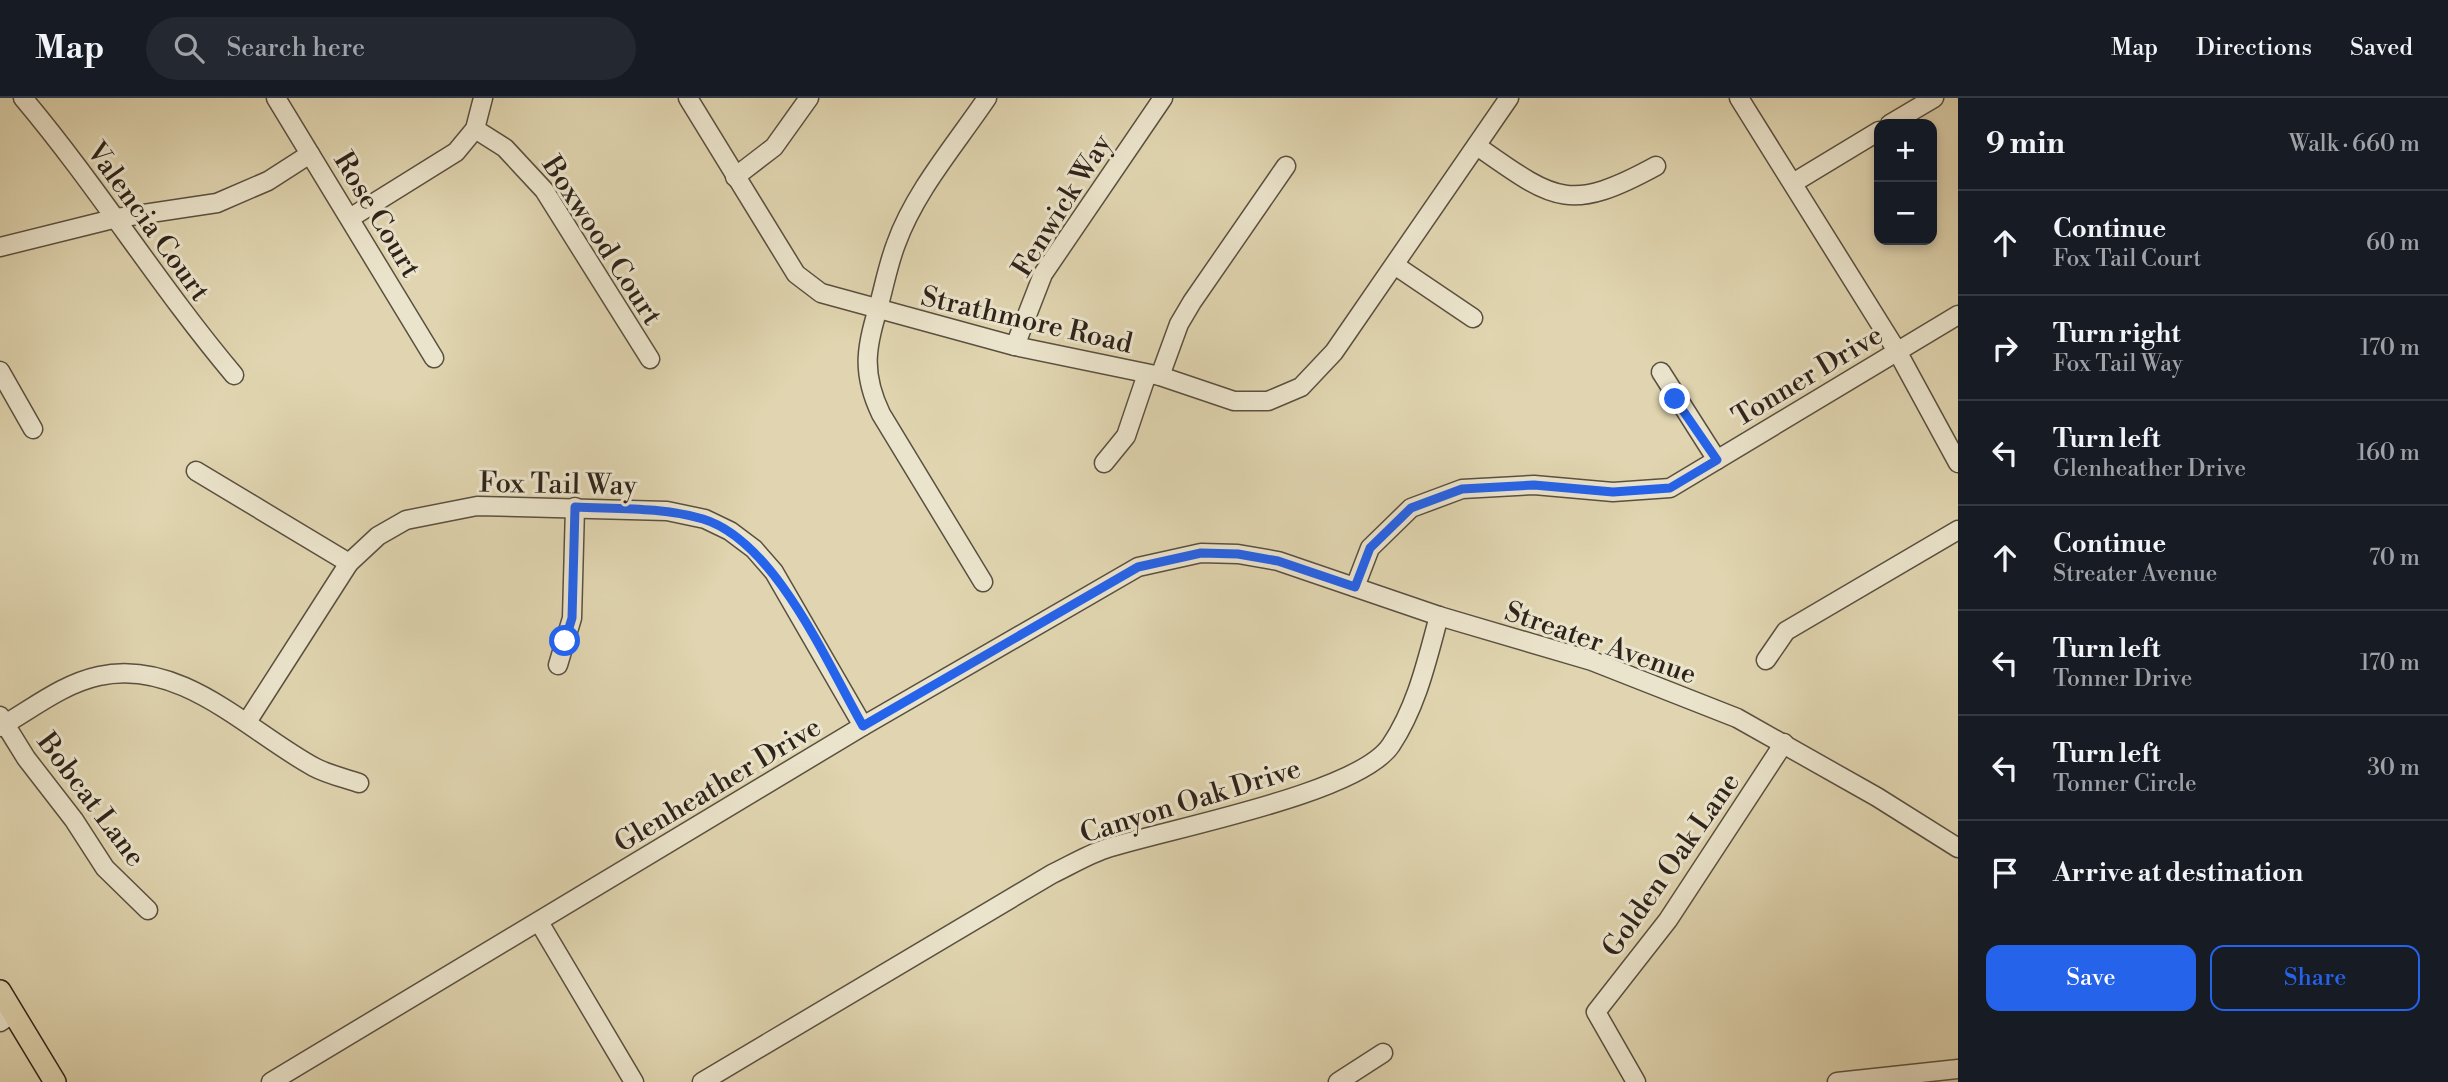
<!DOCTYPE html>
<html lang="en">
<head>
<meta charset="utf-8">
<style>
  :root { --surface:#171b24; --page:#242831; --text:#f1f3f6; --muted:#9ea1a6; --line:#363941; --accent:#2563eb }
  body { margin:0; font-family:"Libre Bodoni",serif; background:var(--page); color:var(--text) }
  .controls { position:absolute; right:21px; top:21px; display:grid; overflow:hidden; border-radius:14px; box-shadow:0 4px 10px #0003 }
  .controls button { width:63px; height:63px; display:grid; place-items:center; padding:0; border:0; border-bottom:2px solid var(--line); background:var(--surface); color:var(--text); font:35px sans-serif }
  .stop { position:absolute; width:21px; height:21px; margin:-16px; border:5px solid #2563eb; border-radius:50%; background:#fff }
  .stop.end { background:#2563eb; border-color:#fff; box-shadow:0 2px 7px #0008 }
  .list { margin:0; padding:0; list-style:none }
  h2 { display:flex; justify-content:space-between; align-items:center; height:91px; margin:0; padding:0 28px; font-size:30px }
  h2 small { font-size:23px; font-weight:400; color:var(--muted) }
  .list li { display:grid; grid-template-columns:46px 1fr auto; gap:21px; align-items:center; box-sizing:border-box; height:105px; padding:0 28px; border-top:2px solid var(--line) }
  .list b { display:block; font-size:26px; white-space:nowrap }
  .list p { margin:0; font-size:23px; white-space:nowrap; color:var(--muted) }
  .list em { font-size:23px; font-style:normal; color:var(--muted) }
  .actions { display:flex; gap:14px; padding:21px 28px }
  .actions a { flex:1; padding:16px 0; border:2px solid var(--accent); border-radius:14px; text-align:center; font-size:24px; color:var(--accent) }
  .actions .main { background:var(--accent); color:#fff }
  .icon { flex:none; width:38px; height:38px; fill:none; stroke:currentColor; stroke-width:2; stroke-linecap:round; stroke-linejoin:round }
  .map { position:relative; flex:none; width:1958px; height:984px; overflow:hidden }
  header { display:flex; align-items:center; gap:42px; box-sizing:border-box; height:98px; padding:0 35px; background:var(--surface); border-bottom:2px solid var(--line) }
  header strong { font-size:33px }
  nav { display:flex; gap:38px; margin-inline-start:auto; font-size:24px }
  .search { width:490px; height:63px; background:var(--page); display:flex; align-items:center; gap:18px; box-sizing:border-box; padding:0 24px; border-radius:38px; color:var(--muted); font-size:26px }
  main { display:flex }
  aside { flex:1; background:var(--surface) }
  .map>svg:first-child { display:block }
</style>
</head>
<body>
<header>
<strong>Map</strong>
<div class="search"><svg class="icon" aria-label="search" viewBox="0 0 24 24"><circle cx="10" cy="10" r="6"/><path d="M15 15l6 6"/></svg>Search here</div>
<nav><a>Map</a><a>Directions</a><a>Saved</a></nav>
</header>
<main>
<div class="map">
<svg width="1958" height="984" viewBox="0 0 1958 984">
  <rect width="100%" height="100%" fill="#e0d5b0"/>
  <filter id="stains"><feTurbulence type="fractalNoise" baseFrequency=".00286" numOctaves="4"/><feColorMatrix values="0 0 0 0 .2 0 0 0 0 .09 0 0 0 0 .02 0 0 0 .5 -.17"/></filter>
  <radialGradient id="worn" r=".72"><stop offset=".6" stop-color="#630" stop-opacity="0"/><stop offset="1" stop-color="#630" stop-opacity=".3"/></radialGradient>
  <g fill="none" stroke-linecap="round" stroke-linejoin="round">
    <g stroke="#5a5040" stroke-width="21">
      <g id="minor">
        <path d="M23 0C98 89 159 188 234 277"/>
        <polyline points="276,0 434,260"/>
        <polyline points="688,0 796,176 821,195 1015,248 1160,278 1234,303 1268,303 1301,289 1334,254 1509,0"/>
        <polyline points="1739,0 1897,253 1958,365"/>
        <polyline points="1890,26 1934,0"/>
        <polyline points="475,31 505,50 544,92 650,261"/>
        <path d="M1477 48C1554 102 1568 116 1656 68"/>
        <polyline points="735,79 774,49 809,0"/>
        <polyline points="1793,85 1879,33"/>
        <polyline points="350,120 456,54 475,31 483,0"/>
        <polyline points="0,149 117,120 217,105 268,83 310,56"/>
        <polyline points="1396,168 1473,220"/>
        <polyline points="1015,248 1043,176 1163,0"/>
        <polyline points="0,273 33,331"/>
        <polyline points="1661,274 1717,362"/>
        <polyline points="1160,278 1179,226 1192,204 1286,68"/>
        <polyline points="1104,365 1126,338 1147,276"/>
        <polyline points="196,373 349,465"/>
        <path d="M983 484 881 316C860 272 867 248 880 203 885 184 889 164 896 146 915 93 956 46 987 0"/>
        <polyline points="1355,489 1370,450 1411,410 1462,391 1534,387 1613,394 1670,390 1958,217"/>
        <polyline points="1766,562 1786,533 1958,432"/>
        <polyline points="558,567 572,520 575,409"/>
        <polyline points="0,618 26,660 74,722 105,770 148,812"/>
        <polyline points="247,624 349,465 378,438 406,422 477,408 667,413 705,421 730,433 754,451 774,474 863,628"/>
        <path d="M0 629C32 611 62 586 99 578 181 560 248 633 314 669 327 676 344 680 359 685"/>
        <polyline points="539,824 634,984"/>
        <polyline points="0,924 13,915"/>
        <polyline points="271,984 863,628 1138,469 1201,455 1238,456 1278,463 1439,518 1592,563 1737,620 1877,699 1958,750"/>
        <path d="M702 984 1052 776C1069 768 1087 757 1105 751 1166 731 1359 696 1391 647 1417 608 1427 562 1439 518"/>
        <polyline points="1338,984 1383,955"/>
        <polyline points="1636,984 1596,914 1668,822 1784,645"/>
        <polyline points="1837,984 1958,971"/>
      </g>
    </g>
    <g stroke="#2e231b" stroke-width="24">
      <polyline id="major" points="0,893 55,984"/>
    </g>
    <use href="#minor" stroke="#ebe4cc" stroke-width="18"/>
    <use href="#major" stroke="#e0d5b0" stroke-width="21"/>
  </g>
  <g fill="none" stroke-linecap="round" stroke-linejoin="round">
    <path stroke="#2563eb" stroke-width="9" d="M565 543 572 520 575 409C618 411 662 409 703 421 775 443 827 565 863 628L1138 469 1201 455 1238 456 1278 463 1355 489 1370 450 1411 410 1462 391 1534 387 1613 394 1670 390 1717 362 1675 301"/>
  </g>
  <g text-anchor="middle" stroke-width="6" stroke-linejoin="round" paint-order="stroke">
    <g font-size="28" fill="#2e231b" stroke="#ebe4cc">
      <text transform="translate(1061 107) rotate(-58)" y="10">Fenwick Way</text>
      <text transform="translate(378 116) rotate(59)" y="10">Rose Court</text>
      <text transform="translate(149 123) rotate(54)" y="10">Valencia Court</text>
      <text transform="translate(603 142) rotate(57)" y="10">Boxwood Court</text>
      <text transform="translate(1027 221) rotate(13)" y="10">Strathmore Road</text>
      <text transform="translate(1807 277) rotate(-31)" y="10">Tonner Drive</text>
      <text transform="translate(558 385) rotate(1)" y="10">Fox Tail Way</text>
      <text transform="translate(1601 544) rotate(19)" y="10">Streater Avenue</text>
      <text transform="translate(717 686) rotate(-31)" y="10">Glenheather Drive</text>
      <text transform="translate(92 701) rotate(53)" y="10">Bobcat Lane</text>
      <text transform="translate(1190 702) rotate(-17)" y="10">Canyon Oak Drive</text>
      <text transform="translate(1670 766) rotate(-55)" y="10">Golden Oak Lane</text>
    </g>
  </g>
  <rect width="100%" height="100%" filter="url(#stains)"/>
  <rect width="100%" height="100%" fill="url(#worn)"/>
</svg>
<div class="controls">
<button>+</button>
<button>−</button>
</div>
<div class="stop" style="left:565px;top:543px"></div>
<div class="stop end" style="left:1675px;top:301px"></div>
</div>
<aside>
<h2>9 min<small>Walk · 660 m</small></h2>
<ul class="list">
<li><svg class="icon" aria-label="ahead" viewBox="0 0 24 24"><path d="M12 20V5M6 11l6-6 6 6"/></svg><div><b>Continue</b><p>Fox Tail Court</p></div><em>60 m</em></li>
<li><svg class="icon" aria-label="right" viewBox="0 0 24 24"><path d="M7 20v-9h11M14 6l5 5-5 5"/></svg><div><b>Turn right</b><p>Fox Tail Way</p></div><em>170 m</em></li>
<li><svg class="icon" aria-label="left" viewBox="0 0 24 24"><path d="M17 20v-9H6M10 6l-5 5 5 5"/></svg><div><b>Turn left</b><p>Glenheather Drive</p></div><em>160 m</em></li>
<li><svg class="icon" aria-label="ahead" viewBox="0 0 24 24"><path d="M12 20V5M6 11l6-6 6 6"/></svg><div><b>Continue</b><p>Streater Avenue</p></div><em>70 m</em></li>
<li><svg class="icon" aria-label="left" viewBox="0 0 24 24"><path d="M17 20v-9H6M10 6l-5 5 5 5"/></svg><div><b>Turn left</b><p>Tonner Drive</p></div><em>170 m</em></li>
<li><svg class="icon" aria-label="left" viewBox="0 0 24 24"><path d="M17 20v-9H6M10 6l-5 5 5 5"/></svg><div><b>Turn left</b><p>Tonner Circle</p></div><em>30 m</em></li>
<li><svg class="icon" aria-label="arrive" viewBox="0 0 24 24"><path d="M6 21V4h12l-3 4 3 4H6"/></svg><div><b>Arrive at destination</b></div></li>
</ul>
<div class="actions"><a class="main">Save</a><a>Share</a></div>
</aside>
</main>
</body>
</html>
